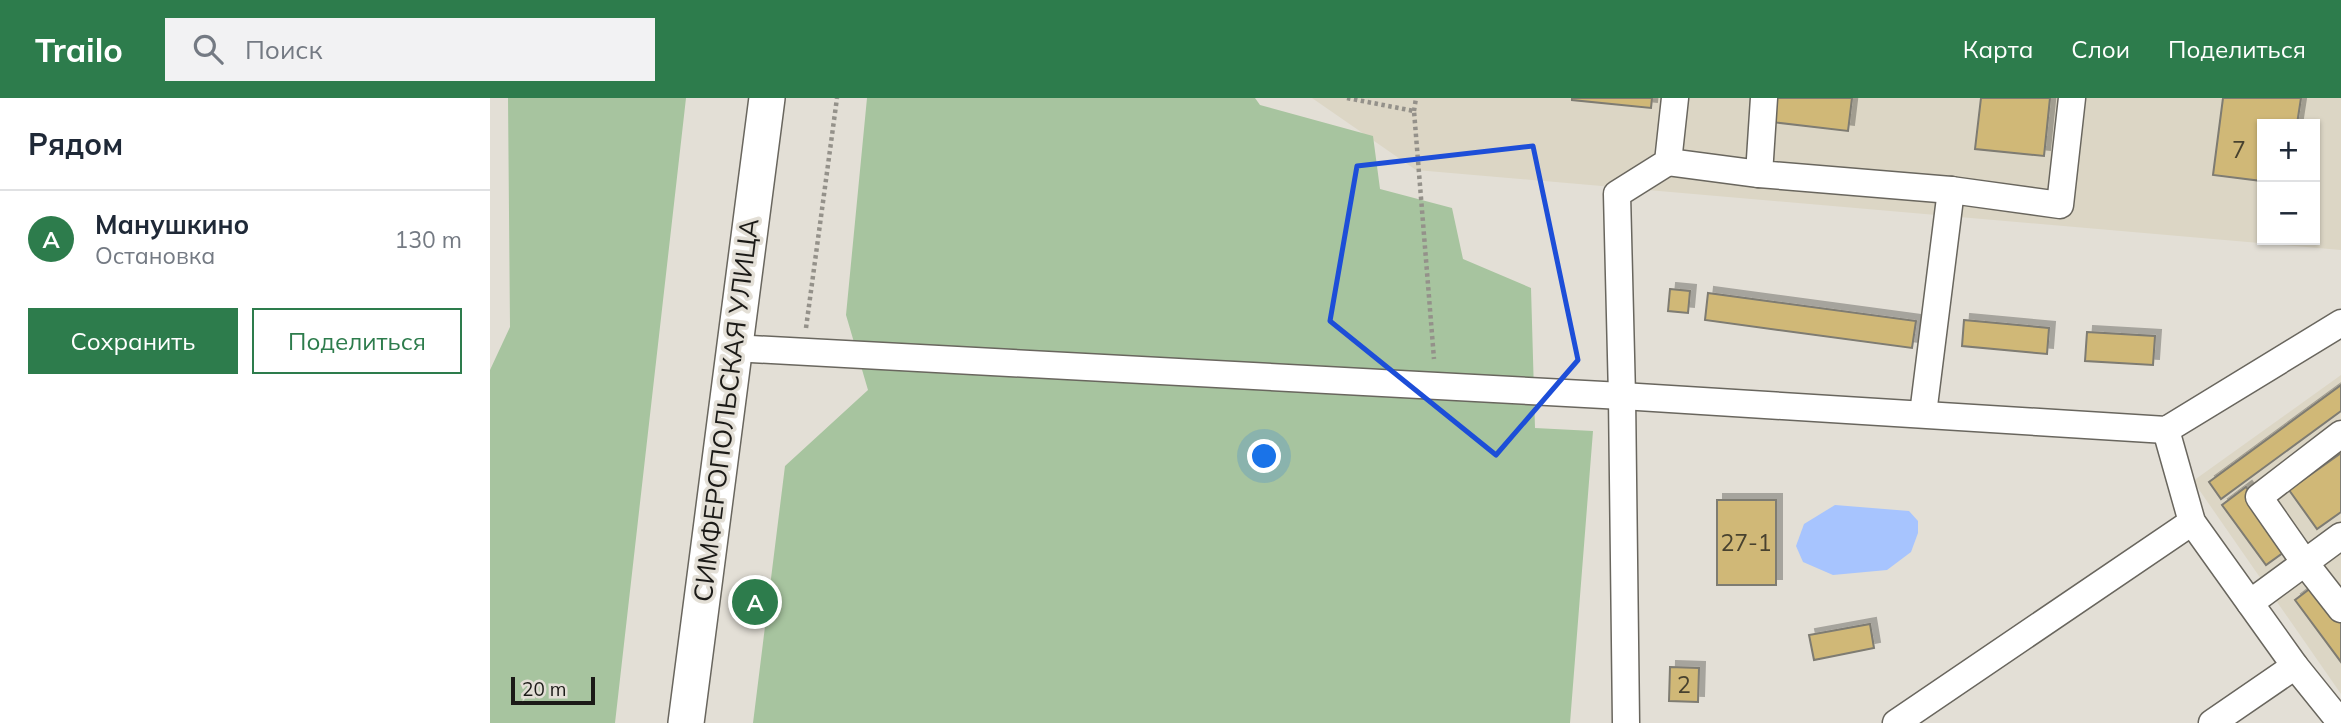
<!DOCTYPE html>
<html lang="ru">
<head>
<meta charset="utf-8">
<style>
  :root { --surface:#fff; --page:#f2f2f3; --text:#1f2937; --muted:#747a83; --line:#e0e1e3; --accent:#2d7c4c }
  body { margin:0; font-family:Mulish,sans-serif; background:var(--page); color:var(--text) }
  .controls { position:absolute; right:21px; top:21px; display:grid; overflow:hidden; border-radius:0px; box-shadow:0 2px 5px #0004 }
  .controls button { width:63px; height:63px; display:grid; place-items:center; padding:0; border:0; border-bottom:2px solid var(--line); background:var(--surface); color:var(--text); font:35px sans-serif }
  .scale { position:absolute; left:21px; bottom:18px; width:84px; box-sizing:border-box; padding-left:7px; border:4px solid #1b1a17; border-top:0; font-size:19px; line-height:24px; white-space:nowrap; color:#1b1a17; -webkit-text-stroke:5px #e3dfd6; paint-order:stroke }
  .you { position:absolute; left:775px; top:359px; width:24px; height:24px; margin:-18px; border:5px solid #fff; border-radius:50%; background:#1a73e8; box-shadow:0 0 0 10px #1a73e833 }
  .badge { display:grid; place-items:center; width:46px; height:46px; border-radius:50%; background:var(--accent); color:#fff; font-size:23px; font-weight:700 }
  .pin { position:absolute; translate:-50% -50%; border:4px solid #fff; box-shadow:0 2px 7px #0006 }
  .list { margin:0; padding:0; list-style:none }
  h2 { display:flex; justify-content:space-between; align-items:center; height:91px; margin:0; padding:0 28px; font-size:30px }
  h2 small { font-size:23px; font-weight:400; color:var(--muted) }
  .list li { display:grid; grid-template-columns:46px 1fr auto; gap:21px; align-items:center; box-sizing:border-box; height:98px; padding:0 28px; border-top:2px solid var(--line) }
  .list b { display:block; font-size:26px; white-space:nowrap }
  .list p { margin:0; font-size:23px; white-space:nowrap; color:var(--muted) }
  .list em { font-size:23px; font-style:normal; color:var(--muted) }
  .actions { display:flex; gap:14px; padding:21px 28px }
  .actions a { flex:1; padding:16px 0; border:2px solid var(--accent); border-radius:0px; text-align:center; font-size:24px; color:var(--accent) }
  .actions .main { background:var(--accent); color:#fff }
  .icon { flex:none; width:38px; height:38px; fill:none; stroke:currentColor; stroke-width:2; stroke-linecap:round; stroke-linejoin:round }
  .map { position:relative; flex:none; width:1851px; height:625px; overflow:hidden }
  header { display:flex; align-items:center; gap:42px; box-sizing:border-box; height:98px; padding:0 35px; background:var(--accent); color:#fff }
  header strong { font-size:33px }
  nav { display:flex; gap:38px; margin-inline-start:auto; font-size:24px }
  .search { width:490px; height:63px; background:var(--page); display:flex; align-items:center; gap:18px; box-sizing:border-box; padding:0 24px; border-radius:0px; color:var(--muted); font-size:26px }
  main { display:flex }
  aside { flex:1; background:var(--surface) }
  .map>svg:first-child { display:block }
</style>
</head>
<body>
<header>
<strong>Trailo</strong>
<div class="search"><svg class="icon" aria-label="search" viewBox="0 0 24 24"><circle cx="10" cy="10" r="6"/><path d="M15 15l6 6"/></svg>Поиск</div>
<nav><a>Карта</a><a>Слои</a><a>Поделиться</a></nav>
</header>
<main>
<aside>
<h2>Рядом<small></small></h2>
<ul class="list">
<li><span class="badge">A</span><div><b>Манушкино</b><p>Остановка</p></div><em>130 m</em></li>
</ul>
<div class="actions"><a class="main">Сохранить</a><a>Поделиться</a></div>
</aside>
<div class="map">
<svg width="1851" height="625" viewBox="0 0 1851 625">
  <defs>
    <filter id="shadow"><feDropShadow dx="6" dy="-6" stdDeviation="0" flood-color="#0004"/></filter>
  </defs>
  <rect width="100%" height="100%" fill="#e3dfd6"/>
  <g fill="#dcd6c5" fill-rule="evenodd">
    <path d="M822 0H1851V152L926 72ZM1772 26H1825V142H1772Z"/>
    <polygon points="1851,277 1851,596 1703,383"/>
  </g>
  <g fill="#a7c49f">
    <polygon points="18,0 196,0 125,625 0,625 0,272 20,229"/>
    <polygon points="377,0 765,0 770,7 883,38 890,91 962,110 973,161 1041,190 1045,330 1103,333 1080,625 263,625 295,368 378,292 356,217"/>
  </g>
  <polygon fill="#a7c4fe" points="1345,407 1419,413 1428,423 1428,435 1421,454 1397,472 1343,477 1313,464 1306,448 1314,426"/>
  <g fill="#d0b877" stroke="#7e7b72" stroke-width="2" filter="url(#shadow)">
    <polygon points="1082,0 1162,0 1161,10 1082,2"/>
    <polygon points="1285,0 1362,0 1358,33 1282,24"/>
    <polygon points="1491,0 1560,0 1554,58 1485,51"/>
    <polygon points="1733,0 1811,0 1807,26 1772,26 1772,83 1723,77"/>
    <polygon points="1180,191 1200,193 1198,215 1178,213"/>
    <polygon points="1218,195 1426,223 1422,250 1215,222"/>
    <polygon points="1474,222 1559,230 1557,256 1472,248"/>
    <polygon points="1597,234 1665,238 1663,267 1595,263"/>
    <polygon points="1851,287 1851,313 1731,401 1719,384"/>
    <polygon points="1851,355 1851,414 1827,431 1799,392"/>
    <polygon points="1756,389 1801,449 1776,467 1732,407"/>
    <rect x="1227" y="402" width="59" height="85"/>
    <polygon points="1830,483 1851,512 1851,564 1805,502"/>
    <polygon points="1380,526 1384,550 1324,562 1319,537"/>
    <polygon points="1180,569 1209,570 1208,604 1179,603"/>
  </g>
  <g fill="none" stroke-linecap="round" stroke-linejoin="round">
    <g stroke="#69665e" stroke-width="29">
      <g id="minor">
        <polyline points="1274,0 1269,76 1461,92 1570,107 1582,0"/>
        <polyline points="1178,64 1269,76"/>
        <polyline points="243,250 1132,298 1676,332 1851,225"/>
        <polyline points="1433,316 1461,92"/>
        <polyline points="1676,332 1702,424 1805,568 1851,625"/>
        <polyline points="1851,336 1769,399 1815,465 1851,511"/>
        <polyline points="1760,505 1851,438"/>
        <polyline points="1136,625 1132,298 1127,96 1178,64 1185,0"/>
        <polyline points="1406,625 1702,424"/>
        <polyline points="1722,625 1805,568"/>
      </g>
    </g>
    <g stroke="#69665e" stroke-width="38">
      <polyline id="major" points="196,625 277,0"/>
    </g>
    <g stroke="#94918a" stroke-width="4.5" stroke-dasharray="3.5 3.5" stroke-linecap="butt">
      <polyline points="857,0 924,13 944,261"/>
      <polyline points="924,13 926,0"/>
      <polyline points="316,230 347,0"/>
    </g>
    <use href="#minor" stroke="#fff" stroke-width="26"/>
    <use href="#major" stroke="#fff" stroke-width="35"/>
  </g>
  <path fill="none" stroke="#1d4ed8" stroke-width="5" stroke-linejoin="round" d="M1043 48 1088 262 1006 357 840 223 867 68Z"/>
  <g text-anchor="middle" stroke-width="7" stroke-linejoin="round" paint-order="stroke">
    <g font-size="23" fill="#48422f">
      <text x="1749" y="60">7</text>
      <text x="1256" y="453">27-1</text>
      <text x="1194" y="595">2</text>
    </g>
    <g font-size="26" fill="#1b1a17" stroke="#e3dfd6">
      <text transform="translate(236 312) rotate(-83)" y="9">СИМФЕРОПОЛЬСКАЯ УЛИЦА</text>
    </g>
  </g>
</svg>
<div class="controls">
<button>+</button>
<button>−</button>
</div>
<div class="scale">20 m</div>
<div class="you"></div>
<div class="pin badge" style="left:265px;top:504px">A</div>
</div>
</main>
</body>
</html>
